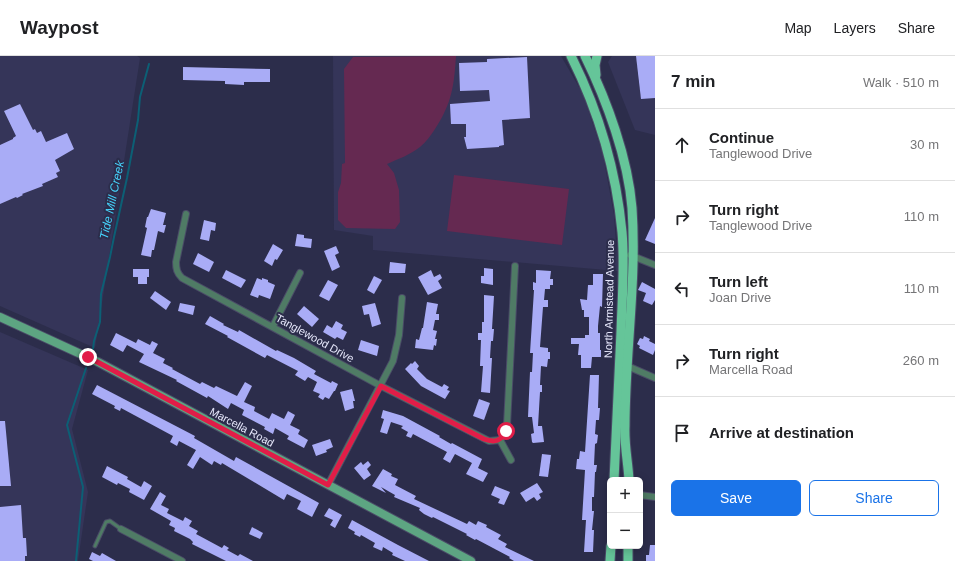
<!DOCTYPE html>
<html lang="en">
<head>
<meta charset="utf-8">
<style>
  :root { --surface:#fff; --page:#f6f6f6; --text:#202124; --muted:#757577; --line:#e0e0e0; --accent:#1a73e8 }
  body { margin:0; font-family:Helvetica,sans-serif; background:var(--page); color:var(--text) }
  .controls { position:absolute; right:12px; bottom:12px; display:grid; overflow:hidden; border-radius:6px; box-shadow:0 2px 10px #0003 }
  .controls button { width:36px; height:36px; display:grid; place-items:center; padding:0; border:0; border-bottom:1px solid var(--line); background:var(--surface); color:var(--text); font:20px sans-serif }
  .stop { position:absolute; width:12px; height:12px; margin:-9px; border:3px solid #e11d48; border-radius:50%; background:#fff }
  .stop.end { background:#e11d48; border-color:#fff; box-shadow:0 1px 4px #0008 }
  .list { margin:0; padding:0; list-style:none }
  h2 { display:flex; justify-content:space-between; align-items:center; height:52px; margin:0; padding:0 16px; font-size:17px }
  h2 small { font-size:13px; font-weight:400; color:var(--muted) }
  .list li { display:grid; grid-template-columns:26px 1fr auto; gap:12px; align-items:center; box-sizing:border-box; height:72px; padding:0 16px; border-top:1px solid var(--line) }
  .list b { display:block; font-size:15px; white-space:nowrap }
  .list p { margin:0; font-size:13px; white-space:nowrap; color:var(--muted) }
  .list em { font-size:13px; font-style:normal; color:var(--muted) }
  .actions { display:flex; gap:8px; padding:12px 16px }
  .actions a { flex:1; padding:9px 0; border:1px solid var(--accent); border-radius:6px; text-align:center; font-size:14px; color:var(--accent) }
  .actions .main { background:var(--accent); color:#fff }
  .icon { flex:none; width:22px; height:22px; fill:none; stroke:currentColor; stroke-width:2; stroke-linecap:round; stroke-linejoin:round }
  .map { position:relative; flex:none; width:655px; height:505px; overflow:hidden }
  header { display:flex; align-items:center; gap:24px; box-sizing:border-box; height:56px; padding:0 20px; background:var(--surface); border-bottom:1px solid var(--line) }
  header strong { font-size:19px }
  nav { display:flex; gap:22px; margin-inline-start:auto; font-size:14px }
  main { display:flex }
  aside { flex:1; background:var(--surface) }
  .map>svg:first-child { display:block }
</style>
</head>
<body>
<header>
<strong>Waypost</strong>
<nav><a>Map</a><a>Layers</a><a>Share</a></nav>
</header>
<main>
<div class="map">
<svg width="655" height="505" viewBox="0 0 655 505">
  <rect width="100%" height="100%" fill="#2c2d4b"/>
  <g fill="#353559">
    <polygon points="0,0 137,0 140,2 95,292 0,250"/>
    <polygon points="333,0 561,0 583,38 603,99 614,159 618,215 373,194 373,180 334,174"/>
    <polygon points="612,0 655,0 655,79 635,74 608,6"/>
    <polygon points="0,276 88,314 72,373 88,436 78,505 0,505"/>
  </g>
  <g fill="#652951">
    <path d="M456 0C454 30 452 47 435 73 431 79 426 86 420 91 410 99 398 103 387 108L394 117 399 134 400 166 395 173 346 172 338 164V136L341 127 342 108 345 107 344 13 353 1Z"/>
    <polygon points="454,119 569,133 562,189 447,175"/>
  </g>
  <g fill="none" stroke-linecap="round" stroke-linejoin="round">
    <g stroke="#0c5f75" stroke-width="2">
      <polyline points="93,293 94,285 100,266 101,238 110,201 114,181 127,122 138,64 140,41 149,8"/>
      <polyline points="76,505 83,431 67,369 86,312"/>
    </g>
  </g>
  <g fill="#a9acf6">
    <polygon points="636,0 655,0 655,42 641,43"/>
    <polygon points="527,1 530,62 502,64 504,89 499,90 499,91 467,93 464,81 466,81 466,68 451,68 450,48 490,45 489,34 460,35 459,7 487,6 487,3"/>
    <polygon points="183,11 270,13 270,26 244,26 244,29 225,28 225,25 183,24"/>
    <polygon points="20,48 33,74 35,73 37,77 41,75 46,86 67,77 74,93 55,104 60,115 56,117 58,121 42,128 43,130 22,138 23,139 17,142 16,141 0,148 0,89 13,83 13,82 16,80 4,55"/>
    <polygon points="151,153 166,157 163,169 166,169 164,177 158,175 154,194 152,194 151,201 141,199 147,172 145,171 147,161 148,161"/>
    <polygon points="655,162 655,188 645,184"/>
    <polygon points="204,164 216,167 215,175 211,174 209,185 200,183"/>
    <polygon points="297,178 304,179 304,182 312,183 311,192 295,190"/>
    <polygon points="273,188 283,194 277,204 275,203 272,210 264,205"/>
    <polygon points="336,190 339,197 335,199 340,211 332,215 324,195"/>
    <polygon points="198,197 214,206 209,216 193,208"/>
    <polygon points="390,206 406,208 405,217 389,217"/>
    <polygon points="484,212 493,213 493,229 481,227 481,220 484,220"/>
    <polygon points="133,213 149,213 149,221 147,221 147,228 138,228 138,221 133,221"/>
    <polygon points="226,214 246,224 241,232 222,222"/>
    <polygon points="431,214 434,221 440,218 442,222 438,225 442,232 428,239 418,221"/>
    <polygon points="536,214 551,215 550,223 553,223 553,229 550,229 550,233 545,233 544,244 548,244 548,251 543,251 540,291 548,292 548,296 550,296 550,303 548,303 547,311 541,310 540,329 542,329 542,336 540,336 538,370 542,370 544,386 533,387 532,386 531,378 534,377 532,361 528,361 530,316 532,316 533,297 530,297 534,234 533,234 533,226 536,227"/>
    <polygon points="593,218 603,218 602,251 600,250 598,270 598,277 600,277 600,294 601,294 601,301 592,301 591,312 581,312 581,299 578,299 579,288 571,288 571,282 585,282 585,279 589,279 589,261 584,261 584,254 582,254 580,243 587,244 588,229 593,229"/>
    <polygon points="374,220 382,224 374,238 367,234"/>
    <polygon points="257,222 262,224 262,222 268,224 268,226 275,229 270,243 259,239 258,242 250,239"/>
    <polygon points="328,224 338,229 329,245 319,240"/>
    <polygon points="642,226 655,233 655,244 652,249 643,245 646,237 638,234"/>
    <polygon points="155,235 171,246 166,254 150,242"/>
    <polygon points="484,239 494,240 492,273 494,273 493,285 491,285 490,302 492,302 490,337 481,336 483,310 480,310 481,284 478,284 478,277 482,277 482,266 484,266"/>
    <polygon points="427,246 438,248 436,258 439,258 439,264 435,264 433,274 437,275 435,283 437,283 436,290 434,289 433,294 415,292 416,283 419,284 422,272 423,272"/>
    <polygon points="180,247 195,250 193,259 178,255"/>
    <polygon points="375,247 381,268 372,271 369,258 364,259 362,250"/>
    <polygon points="304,250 319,263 312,271 297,258"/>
    <polygon points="210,260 224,268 223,269 238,276 239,274 276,295 277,294 294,302 316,315 314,318 331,327 332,325 338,328 335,335 334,335 329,343 325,341 323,344 318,341 320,338 313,335 317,326 308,321 305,325 295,319 298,315 267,299 265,302 227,281 228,280 205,268"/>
    <polygon points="336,265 343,269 341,273 347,276 343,284 337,281 335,283 323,276 327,269 332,272"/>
    <polygon points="116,277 136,287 138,283 150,289 152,285 158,288 153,297 165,303 163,307 173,312 172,313 200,328 202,326 214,332 216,330 237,340 245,326 252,330 244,346 255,351 254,355 269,363 272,357 284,363 288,355 295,359 290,369 300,374 298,378 308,384 304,392 287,383 289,380 275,372 273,378 264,373 265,371 242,359 244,354 231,347 228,353 208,340 207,342 176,325 177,324 139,306 144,298 127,289 123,296 110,289"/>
    <polygon points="644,280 650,283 649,285 655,288 655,294 653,299 639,292 640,290 637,288 640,282 643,283"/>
    <polygon points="361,284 379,290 377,300 358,294"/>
    <polygon points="415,305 419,310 417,313 427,323 442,331 444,328 449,331 447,334 450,335 445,343 421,330 405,313 411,307 412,308"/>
    <polygon points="590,319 599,319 598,352 600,352 599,364 596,364 595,378 598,379 597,387 595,388 594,409 597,409 596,416 595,416 594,441 592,441 592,455 594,455 592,474 594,474 593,496 584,496 586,464 582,464 585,414 576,413 577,403 579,403 580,395 585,396"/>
    <polygon points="97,329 195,380 194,382 234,405 236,401 319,447 312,461 297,453 301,445 287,438 284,444 222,407 221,409 214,405 212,409 200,401 193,413 187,409 196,394 179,385 177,390 170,386 173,380 121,352 120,355 114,352 115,350 92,338"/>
    <polygon points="352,333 355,345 353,345 354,352 345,355 340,336"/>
    <polygon points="479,343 490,347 484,364 473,360"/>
    <polygon points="383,354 403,360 440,380 439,381 451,388 452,387 482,403 478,412 488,417 483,426 466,418 472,407 455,398 450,407 443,403 447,396 413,378 411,382 406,380 408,376 401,372 403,370 391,366 387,378 380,376 384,363 381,362"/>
    <polygon points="0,365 5,365 11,430 0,430"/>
    <polygon points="330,383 333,391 326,394 327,396 316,400 312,389"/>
    <polygon points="542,398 551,399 548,421 539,420"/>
    <polygon points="368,405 371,409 367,413 371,419 364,424 354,412 361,406 363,409"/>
    <polygon points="107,410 128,421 127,423 141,431 144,425 152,430 144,444 129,436 130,433 118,427 117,429 102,421"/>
    <polygon points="383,413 392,418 391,420 398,423 395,429 416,440 414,443 467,468 469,465 476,469 478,465 487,469 486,471 501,479 498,483 507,488 505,491 534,505 514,505 509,502 510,501 476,483 475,484 466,479 467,478 433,461 432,462 424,458 419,454 420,452 394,441 395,439 381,431 386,437 372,430"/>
    <polygon points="537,427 543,436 539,438 541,442 537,445 534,441 526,446 520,437"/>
    <polygon points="495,430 510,436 504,449 498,447 500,443 491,439"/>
    <polygon points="160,436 166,440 161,449 169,453 167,457 183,465 185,461 192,465 189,470 198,475 196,478 222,492 224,489 229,492 227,494 238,500 240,498 253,505 226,505 192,488 193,486 190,483 174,475 175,472 169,469 171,465 150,453"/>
    <polygon points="21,449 23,482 26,482 27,500 25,500 25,505 0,505 0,451"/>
    <polygon points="329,452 342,459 335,472 330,469 333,464 324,460"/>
    <polygon points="352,464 398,489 429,505 405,505 392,499 393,497 383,491 382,495 373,491 375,487 361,479 360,481 354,478 355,476 348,472"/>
    <polygon points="252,471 263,477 260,483 249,478"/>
    <polygon points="650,489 655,489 655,505 646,505 646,499 649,499"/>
    <polygon points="92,496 100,500 102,497 116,505 93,505 89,503"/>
  </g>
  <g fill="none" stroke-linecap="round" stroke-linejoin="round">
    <g stroke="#4a4b67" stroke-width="5">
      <polyline id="lane" points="95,490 106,466 110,465 121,473"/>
    </g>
    <g stroke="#4a4b67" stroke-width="8">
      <g id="street">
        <path d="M186 158 176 206C176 213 177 217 182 222L381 330 489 385 500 384 506 375 507 369 515 210"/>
        <polyline points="630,199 655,209"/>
        <polyline points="273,270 300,217"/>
        <polyline points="625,309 655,322"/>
        <polyline points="500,384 511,404"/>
        <polyline points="328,429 393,305 399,279 402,242"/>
        <polyline points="640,439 655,441"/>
        <polyline points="121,473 182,505"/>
      </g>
    </g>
    <g stroke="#4a4b67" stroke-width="10">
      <polyline id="secondary" points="0,261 98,306 471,505"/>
    </g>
    <g stroke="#4a4b67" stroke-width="11">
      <g id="primary">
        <path d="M571 0C599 56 616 113 622 176 625 209 622 243 621 276 619 325 616 375 614 424"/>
        <path d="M585 0C607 45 628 102 632 152 637 225 625 297 625 370 624 388 628 406 629 424"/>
        <polyline points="596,19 595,9 597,0"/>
        <polyline points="610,505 611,490"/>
        <polyline points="628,505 628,490"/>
      </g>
    </g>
    <use href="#lane" stroke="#4f7b65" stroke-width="3"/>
    <use href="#street" stroke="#4f7b65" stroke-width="6"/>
    <use href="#secondary" stroke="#5da582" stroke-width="8"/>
    <use href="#primary" stroke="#65c599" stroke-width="9"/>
  </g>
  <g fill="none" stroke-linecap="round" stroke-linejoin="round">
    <path stroke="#e11d48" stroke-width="5" d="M88 301 328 429 381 330 484 383C495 387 501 385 506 375"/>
  </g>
  <g text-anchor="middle" stroke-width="4" stroke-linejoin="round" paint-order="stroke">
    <g font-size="11" fill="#e6e7fb" stroke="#2c2d4b">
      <text transform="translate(609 243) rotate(-89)" y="4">North Armistead Avenue</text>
      <text transform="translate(315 282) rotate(29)" y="4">Tanglewood Drive</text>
      <text transform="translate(242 371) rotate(28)" y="4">Marcella Road</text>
    </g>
    <g font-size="12" font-style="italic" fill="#46d2fb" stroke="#2c2d4b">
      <text transform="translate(112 144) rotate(-78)" y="4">Tide Mill Creek</text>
    </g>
  </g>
</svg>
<div class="controls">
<button>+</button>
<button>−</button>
</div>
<div class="stop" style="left:506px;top:375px"></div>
<div class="stop end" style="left:88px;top:301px"></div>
</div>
<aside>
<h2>7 min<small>Walk · 510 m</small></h2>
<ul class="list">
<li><svg class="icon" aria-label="ahead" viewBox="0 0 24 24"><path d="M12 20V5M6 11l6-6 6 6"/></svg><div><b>Continue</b><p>Tanglewood Drive</p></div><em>30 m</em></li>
<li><svg class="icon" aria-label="right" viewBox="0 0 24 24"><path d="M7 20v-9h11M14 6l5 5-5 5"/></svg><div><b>Turn right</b><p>Tanglewood Drive</p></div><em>110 m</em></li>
<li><svg class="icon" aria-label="left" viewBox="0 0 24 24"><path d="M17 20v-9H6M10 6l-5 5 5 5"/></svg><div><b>Turn left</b><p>Joan Drive</p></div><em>110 m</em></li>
<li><svg class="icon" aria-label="right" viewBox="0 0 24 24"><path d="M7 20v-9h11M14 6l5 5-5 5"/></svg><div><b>Turn right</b><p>Marcella Road</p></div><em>260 m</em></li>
<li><svg class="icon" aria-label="arrive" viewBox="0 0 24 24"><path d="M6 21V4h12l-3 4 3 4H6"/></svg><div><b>Arrive at destination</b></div></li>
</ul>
<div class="actions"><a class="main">Save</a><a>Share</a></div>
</aside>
</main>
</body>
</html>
